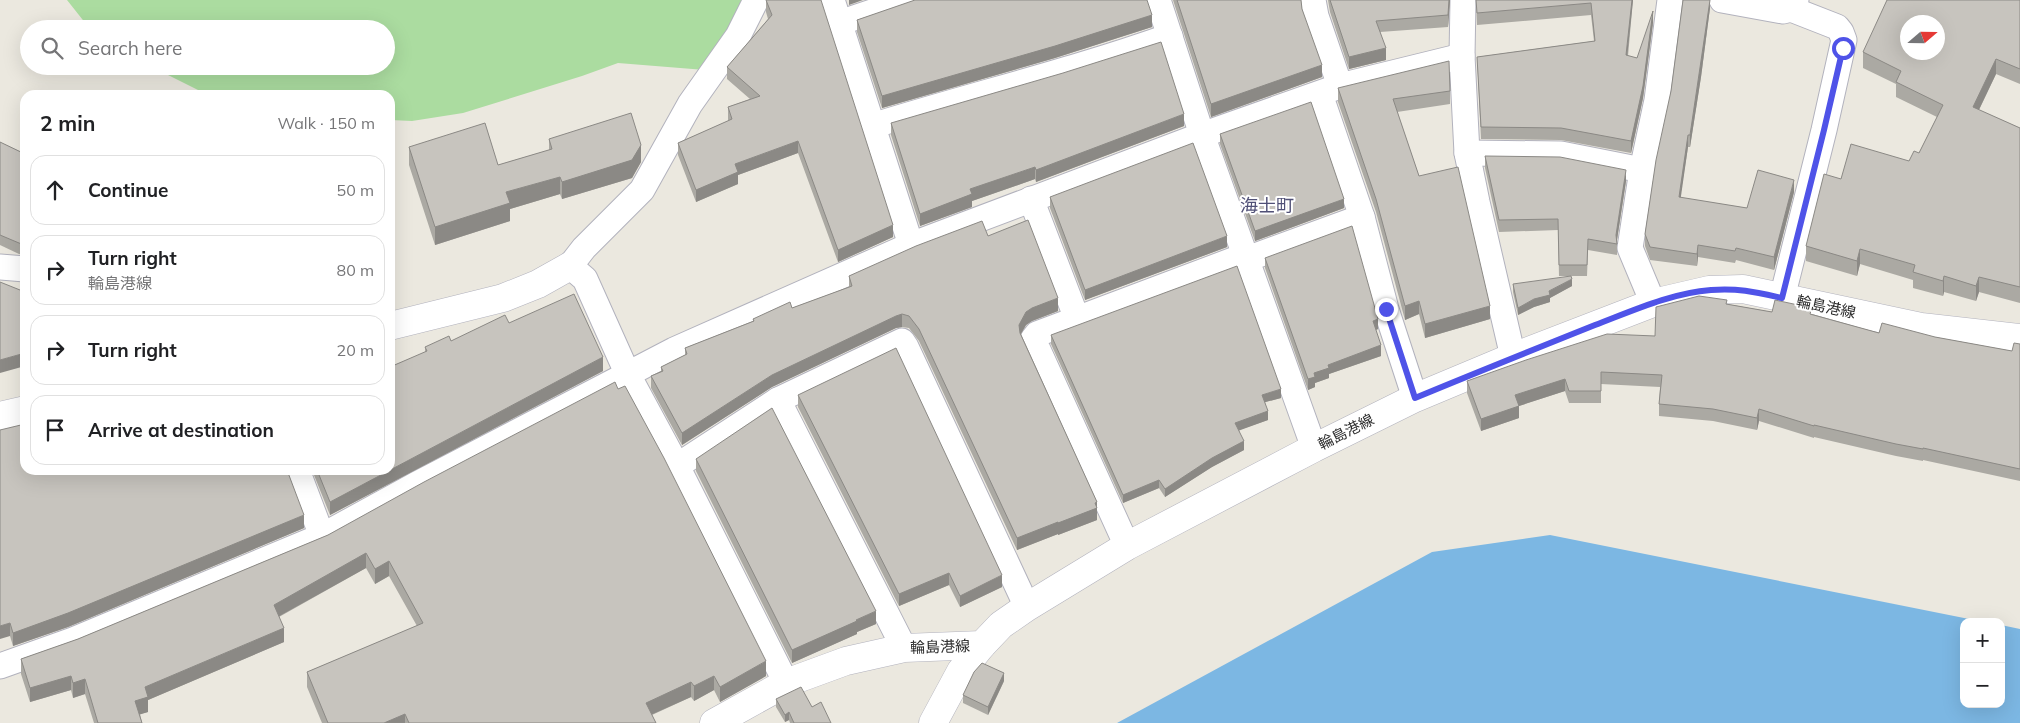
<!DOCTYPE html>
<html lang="en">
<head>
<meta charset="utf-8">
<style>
  :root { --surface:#fff; --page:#f6f6f6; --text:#202124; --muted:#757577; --line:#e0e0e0 }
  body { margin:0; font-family:Mulish,"Noto Sans JP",sans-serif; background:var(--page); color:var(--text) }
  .controls { position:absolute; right:15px; bottom:15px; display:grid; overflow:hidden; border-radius:10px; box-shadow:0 5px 20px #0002 }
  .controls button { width:45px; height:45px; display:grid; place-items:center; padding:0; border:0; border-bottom:1px solid var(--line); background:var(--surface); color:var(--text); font:25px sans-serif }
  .compass { position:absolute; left:1900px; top:15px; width:45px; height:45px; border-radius:50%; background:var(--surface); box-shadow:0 5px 20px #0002; rotate:70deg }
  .stop { position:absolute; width:15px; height:15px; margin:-11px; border:4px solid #4f53e8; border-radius:50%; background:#fff }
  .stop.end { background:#4f53e8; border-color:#fff; box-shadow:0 1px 5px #0008 }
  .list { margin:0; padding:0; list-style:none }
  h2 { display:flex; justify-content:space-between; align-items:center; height:65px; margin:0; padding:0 20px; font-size:21px }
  h2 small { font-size:16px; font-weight:400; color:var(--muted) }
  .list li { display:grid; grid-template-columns:32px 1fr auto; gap:15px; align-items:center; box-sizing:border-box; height:70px; margin:0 10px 10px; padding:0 10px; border:1px solid var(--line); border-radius:15px }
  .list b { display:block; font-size:19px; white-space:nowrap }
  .list p { margin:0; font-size:16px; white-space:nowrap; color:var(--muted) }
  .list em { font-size:16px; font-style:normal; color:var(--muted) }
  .icon { flex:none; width:28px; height:28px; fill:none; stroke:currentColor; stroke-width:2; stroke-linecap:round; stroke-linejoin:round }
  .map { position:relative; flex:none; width:2020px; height:723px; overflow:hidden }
  .search { position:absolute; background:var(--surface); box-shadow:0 5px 20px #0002; left:20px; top:20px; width:375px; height:55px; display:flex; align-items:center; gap:12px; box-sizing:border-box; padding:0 18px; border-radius:28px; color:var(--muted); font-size:19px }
  .panel { position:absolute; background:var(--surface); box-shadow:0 5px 20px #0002; left:20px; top:90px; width:375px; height:385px; border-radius:15px }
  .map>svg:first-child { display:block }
</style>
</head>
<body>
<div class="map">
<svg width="2020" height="723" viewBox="0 0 2020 723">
  <rect width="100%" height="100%" fill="#ebe8df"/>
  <polygon fill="#abdca0" points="67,0 745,0 705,70 618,63 582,76 463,113 412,121 390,120 390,95 206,94 150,66 386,66 386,29 90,29"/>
  <polygon fill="#7cb7e3" points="1550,535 1984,622 1964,622 1964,704 2001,704 2001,625 2020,629 2020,723 1117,723 1432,552"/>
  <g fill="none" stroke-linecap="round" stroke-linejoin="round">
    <g stroke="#b2b2bd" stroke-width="27">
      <g id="minor">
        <polyline points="756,0 738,36 690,104 642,190 584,248 570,266 585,279 628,375 677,466 786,683"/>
        <polyline points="832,0 911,245"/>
        <polyline points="1158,0 1202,135 1314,448"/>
        <polyline points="1313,0 1316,16 1340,86"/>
        <polyline points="1463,0 1462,56 1467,153 1477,202 1513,357"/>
        <polyline points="1722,0 1783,11 1791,9 1796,0"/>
        <polyline points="839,23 908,0"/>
        <polyline points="1320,94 1362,217 1386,309 1415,398"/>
        <path d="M872 126C971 95 1072 71 1170 36"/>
        <polyline points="1467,153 1561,154 1642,170"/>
        <polyline points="1031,199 1077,319 1037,334 1033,339 1034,341 1127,546"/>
        <polyline points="1247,259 1362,217"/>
        <polyline points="0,267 25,269"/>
        <polyline points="1782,298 1824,130 1844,40 1841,32 1837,27 1791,9"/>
        <polyline points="1653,303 1630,248 1642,170 1657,100 1670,0"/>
        <polyline points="1077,319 1244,256"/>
        <polyline points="778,400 904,648"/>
        <polyline points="677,466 778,400 902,341 906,347 1027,607"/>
        <polyline points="297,470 322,536"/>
        <polyline points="0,666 73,640 322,536 417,484 674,350 911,245 1202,135 1340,86 1462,56"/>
      </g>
    </g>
    <g stroke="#b2b2bd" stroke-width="29">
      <g id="tertiary">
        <polyline points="390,326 503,298 538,284 570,266"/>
        <polyline points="0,416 25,410"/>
        <polyline points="933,723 961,671 982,645"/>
      </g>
    </g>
    <g stroke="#b2b2bd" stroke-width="29">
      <polyline id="secondary" points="714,723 786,683 846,661 904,648 982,645 1001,625 1027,607 1127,546 1314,448 1415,398 1513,357 1653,303 1709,290 1743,289 1921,327 2020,338"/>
    </g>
    <use href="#minor" stroke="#fff" stroke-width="25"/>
    <use href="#tertiary" stroke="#fff" stroke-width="28"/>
    <use href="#secondary" stroke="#fff" stroke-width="28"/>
  </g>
  <g fill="#aba9a3">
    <polygon points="766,0 893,237 838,262 798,153 738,175 738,184 696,202 678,155 678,143 728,121 728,107 750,99 727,79 727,67 768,19 766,12"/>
    <polygon points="1173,0 1301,0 1302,9 1322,77 1211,117"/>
    <polygon points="1328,0 1450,0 1448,27 1380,32 1386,60 1349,69 1330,12"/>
    <polygon points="1476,0 1633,0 1628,56 1637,58 1653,23 1643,98 1631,153 1561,140 1481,139 1477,57 1594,41 1591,15 1477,25"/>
    <polygon points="1710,0 1710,8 1701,77 1690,147 1688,147 1680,198 1747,208 1794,192 1774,270 1736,260 1735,263 1698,257 1697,266 1650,260 1645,246 1645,234 1671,91"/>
    <polygon points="2020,0 2020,84 1996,74 1979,110 2020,128 2020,303 1979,292 1976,301 1944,292 1943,296 1913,288 1913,280 1860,264 1857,276 1806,261 1806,246 1841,179 1909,161 1919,153 1937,117 1896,97 1896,84 1863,68 1863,52"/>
    <polygon points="913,1 1152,27 1055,58 882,108 857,32 857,20"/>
    <polygon points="1338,88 1450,91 1450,104 1397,112 1419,176 1490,319 1425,338 1419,314 1405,320 1376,212 1338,102"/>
    <polygon points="891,123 1184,126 1036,182 1035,179 972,201 972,207 920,226 891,135"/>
    <polygon points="1220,134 1344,208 1255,241 1220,144"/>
    <polygon points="549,139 641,162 632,178 562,199 560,194 510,209 510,221 435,245 409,165 409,147 498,165 549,150"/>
    <polygon points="0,142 25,154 25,255 19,254 0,245"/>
    <polygon points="1485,156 1626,181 1617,240 1617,255 1588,250 1587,276 1559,276 1558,230 1499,232 1485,168"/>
    <polygon points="1050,197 1227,247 1085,300 1050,208"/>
    <polygon points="988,236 1058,311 1032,321 1026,325 1021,334 1097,502 1097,520 1058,535 1058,534 1017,550 919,341 909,328 902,327 896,328 772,387 682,445 651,388 651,376 661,371 661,367 685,355 685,348 753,321 753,319 792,308 849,287 849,276"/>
    <polygon points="1265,258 1378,329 1376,330 1381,356 1329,374 1329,378 1315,383 1315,387 1308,390 1265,268"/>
    <polygon points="1513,284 1572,286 1550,298 1550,302 1534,307 1518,315 1513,292"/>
    <polygon points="1727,304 1772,312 1812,314 1879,333 1935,337 2012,351 2020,344 2020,481 1923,460 1923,461 1896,456 1814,437 1814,438 1759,421 1757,430 1713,421 1659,416 1659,404 1660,387 1601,384 1601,403 1569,403 1565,391 1519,406 1519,418 1481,431 1467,393 1467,381 1655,336"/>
    <polygon points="509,323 603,371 330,515 312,470 390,470 425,352 425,347 451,341"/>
    <polygon points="1051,335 1281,398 1265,402 1268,420 1239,430 1244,450 1212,467 1165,497 1159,488 1123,503 1051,344"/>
    <polygon points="618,389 766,676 720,702 714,690 694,701 691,697 652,715 656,723 322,723 307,687 307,672 417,626 389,576 375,584 366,568 279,617 284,642 148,700 148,712 140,714 142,723 94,723 85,694 73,698 71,690 30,702 21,674 21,659 78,639 328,535"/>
    <polygon points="798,395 1002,587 960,607 949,585 899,606 798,407"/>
    <polygon points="0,430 304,528 68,627 13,646 10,636"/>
    <polygon points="696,459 876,624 857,632 857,634 792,663 696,471"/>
    <polygon points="1004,681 988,715 963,703 963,695"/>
    <polygon points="776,699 812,707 831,723 790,723 789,720 785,722 776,707"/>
  </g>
  <g fill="#8b8985">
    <polygon points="849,0 863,0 849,5"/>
    <polygon points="1449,0 1450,0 1448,27 1448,15"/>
    <polygon points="1632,0 1633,0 1626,67 1626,55"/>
    <polygon points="1710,0 1710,8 1701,77 1690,147 1690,135"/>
    <polygon points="1653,11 1653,23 1643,98 1631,153 1631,141"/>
    <polygon points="1152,15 1152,27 1055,58 882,108 882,96"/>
    <polygon points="1386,48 1386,60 1349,69 1349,57"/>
    <polygon points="1996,59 1996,74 1973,122 1973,107"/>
    <polygon points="1322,65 1322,77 1211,117 1211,104"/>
    <polygon points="1184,114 1184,126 1036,182 1036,170"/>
    <polygon points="1688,135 1688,147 1679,210 1679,197"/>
    <polygon points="798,141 798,153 738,175 738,184 696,202 696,190 735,164"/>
    <polygon points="641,145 641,162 632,178 562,199 562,182"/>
    <polygon points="1035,167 1035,179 972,201 972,207 920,226 920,214 970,189"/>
    <polygon points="1626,170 1626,181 1616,246 1616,235"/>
    <polygon points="560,177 560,194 510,209 510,221 435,245 435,227 506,192"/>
    <polygon points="1794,180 1794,192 1774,270 1774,257"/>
    <polygon points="1344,199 1344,208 1255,241 1255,231"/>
    <polygon points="893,225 893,237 838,262 838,250"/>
    <polygon points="1227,236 1227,247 1085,300 1085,290"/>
    <polygon points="1698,245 1698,257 1697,266 1697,254"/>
    <polygon points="1860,249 1860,264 1857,276 1857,261"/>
    <polygon points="1944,276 1944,292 1943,296 1943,281"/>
    <polygon points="1979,277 1979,292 1976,301 1976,286"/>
    <polygon points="1572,279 1572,286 1550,298 1550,302 1534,307 1518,315 1518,308"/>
    <polygon points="1058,298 1058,311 1032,321 1026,325 1019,337 1019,325 1026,312 1032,308"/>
    <polygon points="1419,301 1419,314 1405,320 1405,306"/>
    <polygon points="1490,306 1490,319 1425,338 1425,324"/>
    <polygon points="902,314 902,327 896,328 772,387 682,445 682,433 772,375 896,316"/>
    <polygon points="1378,319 1378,329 1373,331 1373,321"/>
    <polygon points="1381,345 1381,356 1329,374 1329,378 1315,383 1315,387 1308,390 1308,379 1314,373 1328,365"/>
    <polygon points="25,353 25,366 0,373 0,360"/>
    <polygon points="603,357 603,371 330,515 330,502"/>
    <polygon points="1565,379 1565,391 1519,406 1519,418 1481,431 1481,419 1515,395"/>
    <polygon points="1281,389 1281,398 1262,403 1262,395"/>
    <polygon points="1759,409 1759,421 1757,430 1757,418"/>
    <polygon points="1268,411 1268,420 1235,432 1235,423"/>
    <polygon points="1244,441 1244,450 1212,467 1165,497 1165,489 1212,458"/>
    <polygon points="1159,480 1159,488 1123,503 1123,495"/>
    <polygon points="1097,502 1097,520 1058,535 1058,523"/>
    <polygon points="304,515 304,528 68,627 13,646 13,633"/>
    <polygon points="1058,522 1058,534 1017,550 1017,538"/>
    <polygon points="366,553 366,568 274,619 274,605"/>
    <polygon points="389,561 389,576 375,584 375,569"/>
    <polygon points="949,573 949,585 899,606 899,594"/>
    <polygon points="1002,575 1002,587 960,607 960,596"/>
    <polygon points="876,611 876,624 857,632 857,634 792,663 792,650"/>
    <polygon points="10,623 10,636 0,639 0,626"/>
    <polygon points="284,628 284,642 148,700 148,712 135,716 135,701 145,687"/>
    <polygon points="766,661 766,676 720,702 720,687"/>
    <polygon points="1004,673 1004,681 988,715 988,707"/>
    <polygon points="71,676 71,690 30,702 30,688"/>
    <polygon points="714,676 714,690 694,701 694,686"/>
    <polygon points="85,679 85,694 73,698 73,683"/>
    <polygon points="691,682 691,697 646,717 646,703"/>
    <polygon points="789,712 789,720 785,722 785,715"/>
    <polygon points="405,714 405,723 384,723"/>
  </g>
  <g fill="#c7c4be" stroke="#8b8985" fill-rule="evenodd">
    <polygon points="766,0 821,0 893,225 838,250 798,141 735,164 738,172 696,190 678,143 732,119 728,107 760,96 727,67 772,15"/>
    <polygon points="915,0 1147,0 1152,15 1055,46 882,96 857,20"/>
    <polygon points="1177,0 1301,0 1302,9 1322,65 1211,104"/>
    <polygon points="1330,0 1449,0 1448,15 1376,21 1386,48 1349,57"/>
    <polygon points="1476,0 1632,0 1626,55 1637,58 1653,11 1643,86 1631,141 1561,128 1481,127 1477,57 1595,41 1591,3 1477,13"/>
    <polygon points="1683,0 1710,0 1690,135 1688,135 1679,197 1747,208 1758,170 1794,180 1774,257 1736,248 1735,251 1698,245 1697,254 1650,247 1645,234 1656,160 1671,91"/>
    <path d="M1887 0H2020V69L1996 59 1973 107 2020 128V287L1979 277 1976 286 1944 276 1943 281 1913 272 1915 265 1860 249 1857 261 1806 246 1824 174 1841 179 1851 144 1909 161 1914 151 1919 153 1943 105 1896 82 1901 71 1863 52ZM1908 22H1938V52H1908Z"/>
    <polygon points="1161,42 1184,114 1036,170 1035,167 970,189 972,194 920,214 891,123 1063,73"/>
    <polygon points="1449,61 1450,91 1393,99 1419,176 1458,167 1490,306 1425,324 1419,301 1405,306 1376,199 1338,88"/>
    <polygon points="1311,102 1344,199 1255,231 1220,134"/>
    <polygon points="631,113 641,145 632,160 562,182 560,177 506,192 510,203 435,227 409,147 485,123 498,165 552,149 549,139"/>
    <polygon points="0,142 25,154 25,245 19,243 0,235"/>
    <polygon points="1193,143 1227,236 1085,290 1050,197"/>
    <polygon points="1485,156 1560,157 1626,170 1616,235 1617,244 1588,239 1587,265 1559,265 1558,219 1499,220"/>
    <polygon points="1028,220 1058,298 1032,308 1026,312 1019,325 1020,333 1097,502 1095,503 1097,508 1058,523 1058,522 1017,538 919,329 909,316 902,314 896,316 772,375 682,433 651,376 663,371 661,367 687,354 685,348 754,321 753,319 790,302 792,308 852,286 849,276 916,246 982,221 988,236"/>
    <polygon points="1352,226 1378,319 1373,321 1381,345 1328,365 1329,368 1314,373 1315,377 1308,379 1265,258"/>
    <polygon points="1237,266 1281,389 1262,395 1268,411 1235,423 1244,441 1212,458 1165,489 1159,480 1123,495 1051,335"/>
    <polygon points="1571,276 1572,279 1549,291 1550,295 1534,299 1518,308 1513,284"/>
    <polygon points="0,282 25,292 25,353 0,360"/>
    <polygon points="574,294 603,357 330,502 317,470 390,470 390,367 427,351 425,347 449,336 451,341 505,315 509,323"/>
    <polygon points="1699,296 1727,300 1726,304 1772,312 1775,300 1812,308 1810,314 1879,333 1882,323 1935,337 2012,351 2014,343 2020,344 2020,469 1923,448 1923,449 1896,444 1814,425 1814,426 1759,409 1757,418 1713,409 1659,404 1662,375 1601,372 1601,391 1569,391 1565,379 1515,395 1519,406 1481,419 1467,381 1526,360 1607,334 1655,336 1656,307"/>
    <polygon points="896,348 1002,575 960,596 949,573 899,594 798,395"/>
    <polygon points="615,382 618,389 625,386 664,458 766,661 720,687 714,676 694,686 691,682 646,703 656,723 409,723 405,714 384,723 328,723 307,672 423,623 389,561 375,569 366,553 274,605 284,628 145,687 148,697 135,701 142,723 98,723 85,679 73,683 71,676 30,688 21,659 78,639 328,535 424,482"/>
    <polygon points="772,408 876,611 856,620 857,621 792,650 696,459"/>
    <polygon points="25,424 25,470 287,470 304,515 68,613 13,633 10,623 0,626 0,430"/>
    <polygon points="982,663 1004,673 988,707 963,695 974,672"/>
    <polygon points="801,687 812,707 821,702 831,723 794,723 789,712 785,715 776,699"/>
  </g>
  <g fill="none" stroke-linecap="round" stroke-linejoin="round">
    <path stroke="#4f53e8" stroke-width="6" d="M1386 309 1415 398C1475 373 1535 349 1595 325 1632 311 1671 293 1711 290 1739 288 1755 292 1782 298L1824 130 1843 48"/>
  </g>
  <g text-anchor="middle" stroke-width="4" stroke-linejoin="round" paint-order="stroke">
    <g font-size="15" fill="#2b2b2b" stroke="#fff">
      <text transform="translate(1826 307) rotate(12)" y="5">輪島港線</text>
      <text transform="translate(1346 432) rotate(-27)" y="5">輪島港線</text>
      <text transform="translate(940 647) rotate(-2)" y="5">輪島港線</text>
    </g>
    <g font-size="18" fill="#505077" stroke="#fff">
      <text x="1267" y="212">海士町</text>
    </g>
  </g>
</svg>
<div class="controls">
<button>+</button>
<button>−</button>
</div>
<svg class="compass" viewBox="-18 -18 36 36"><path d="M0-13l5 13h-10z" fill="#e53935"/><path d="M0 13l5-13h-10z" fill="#757577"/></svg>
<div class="stop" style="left:1843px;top:48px"></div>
<div class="stop end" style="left:1386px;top:309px"></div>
<div class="search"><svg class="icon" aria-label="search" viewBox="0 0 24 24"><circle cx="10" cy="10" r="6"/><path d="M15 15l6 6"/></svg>Search here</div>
<section class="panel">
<h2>2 min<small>Walk · 150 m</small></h2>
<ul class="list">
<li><svg class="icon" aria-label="ahead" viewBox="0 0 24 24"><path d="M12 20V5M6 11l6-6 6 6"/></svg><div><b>Continue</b></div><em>50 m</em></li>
<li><svg class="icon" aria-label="right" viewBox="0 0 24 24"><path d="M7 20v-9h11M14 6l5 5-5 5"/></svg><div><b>Turn right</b><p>輪島港線</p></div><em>80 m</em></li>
<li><svg class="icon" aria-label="right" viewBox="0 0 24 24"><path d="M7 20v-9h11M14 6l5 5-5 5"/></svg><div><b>Turn right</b></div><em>20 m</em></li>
<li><svg class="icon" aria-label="arrive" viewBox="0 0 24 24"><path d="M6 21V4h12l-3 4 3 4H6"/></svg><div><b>Arrive at destination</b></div></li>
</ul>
</section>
</div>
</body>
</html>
